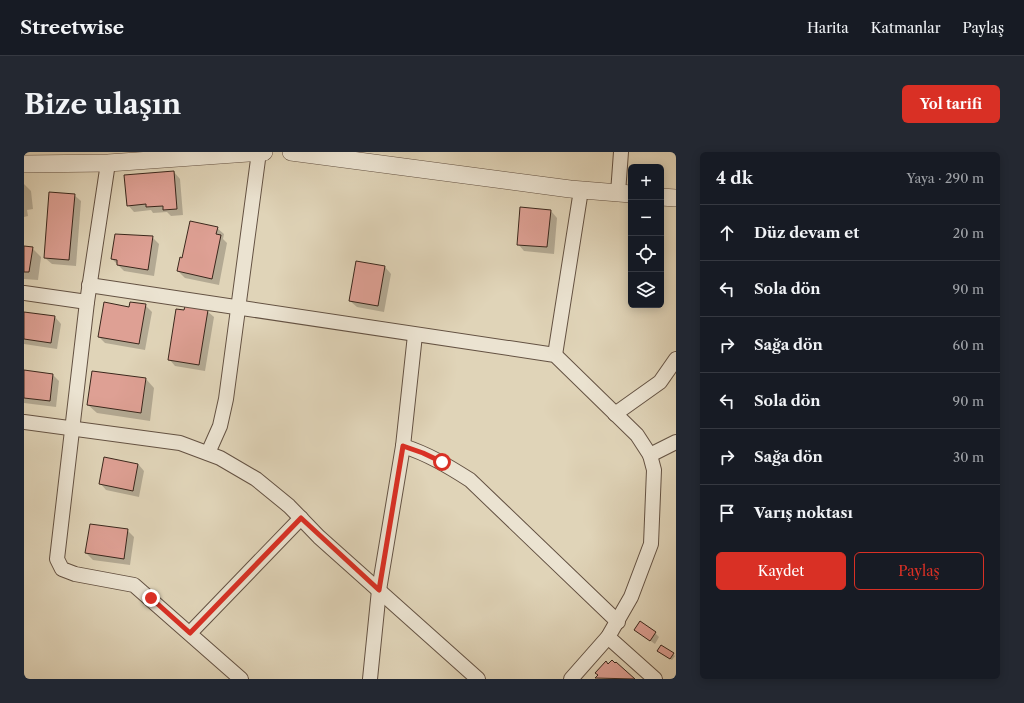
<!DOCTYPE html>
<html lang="tr">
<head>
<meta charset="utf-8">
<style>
  :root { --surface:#171b24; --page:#242831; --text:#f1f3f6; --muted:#9ea1a6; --line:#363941; --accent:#d93025 }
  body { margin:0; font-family:"Libre Caslon Text",serif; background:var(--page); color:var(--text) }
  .controls { position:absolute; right:12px; top:12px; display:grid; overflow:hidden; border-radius:6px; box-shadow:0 2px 10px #0003 }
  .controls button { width:36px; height:36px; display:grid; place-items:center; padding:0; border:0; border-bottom:1px solid var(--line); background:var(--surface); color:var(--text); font:20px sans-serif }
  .stop { position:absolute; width:12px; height:12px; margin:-9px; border:3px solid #d93025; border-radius:50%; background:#fff }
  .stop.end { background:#d93025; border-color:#fff; box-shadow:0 1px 4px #0008 }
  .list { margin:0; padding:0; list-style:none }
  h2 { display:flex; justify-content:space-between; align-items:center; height:52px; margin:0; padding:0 16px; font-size:17px }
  h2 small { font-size:13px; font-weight:400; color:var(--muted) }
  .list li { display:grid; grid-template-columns:26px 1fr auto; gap:12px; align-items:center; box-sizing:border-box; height:56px; padding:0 16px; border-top:1px solid var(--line) }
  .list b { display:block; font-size:15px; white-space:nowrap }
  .list em { font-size:13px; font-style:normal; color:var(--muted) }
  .actions { display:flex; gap:8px; padding:12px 16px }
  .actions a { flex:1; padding:9px 0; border:1px solid var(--accent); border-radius:6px; text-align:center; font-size:14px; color:var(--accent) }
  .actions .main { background:var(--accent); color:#fff }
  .icon { flex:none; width:22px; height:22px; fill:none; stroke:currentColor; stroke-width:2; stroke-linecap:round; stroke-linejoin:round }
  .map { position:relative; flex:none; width:652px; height:527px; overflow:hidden; border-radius:6px }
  header { display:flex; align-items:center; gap:24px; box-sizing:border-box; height:56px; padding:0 20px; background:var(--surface); border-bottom:1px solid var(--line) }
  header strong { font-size:19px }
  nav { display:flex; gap:22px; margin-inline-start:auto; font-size:14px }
  .intro { display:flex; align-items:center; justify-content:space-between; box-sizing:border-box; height:96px; padding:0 24px }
  h1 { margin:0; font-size:28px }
  .button { padding:10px 18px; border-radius:6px; background:var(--accent); color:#fff; font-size:14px; font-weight:700 }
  main { display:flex; gap:24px; padding:0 24px }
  aside { flex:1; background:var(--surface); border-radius:6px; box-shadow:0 2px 10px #0003 }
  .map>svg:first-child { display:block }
</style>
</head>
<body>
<header>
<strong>Streetwise</strong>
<nav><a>Harita</a><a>Katmanlar</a><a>Paylaş</a></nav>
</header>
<div class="intro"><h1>Bize ulaşın</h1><a class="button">Yol tarifi</a></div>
<main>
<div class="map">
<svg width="652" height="527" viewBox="0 0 652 527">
  <rect width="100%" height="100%" fill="#e0d4b8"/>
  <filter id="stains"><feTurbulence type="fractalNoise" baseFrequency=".005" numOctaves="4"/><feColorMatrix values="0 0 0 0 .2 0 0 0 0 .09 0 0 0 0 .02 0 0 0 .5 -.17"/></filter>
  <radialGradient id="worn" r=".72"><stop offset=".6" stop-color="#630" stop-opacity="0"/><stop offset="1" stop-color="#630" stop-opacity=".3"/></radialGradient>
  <g fill="#0003">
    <polygon points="150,20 156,27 159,63 147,64 143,60 129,61 127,58 110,60 104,53"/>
    <polygon points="0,32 7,39 9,57 3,58 4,64 0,65"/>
    <polygon points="50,43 57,49 52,114 28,112 21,106"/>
    <polygon points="527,59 533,66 530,102 500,99 494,92"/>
    <polygon points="193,76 200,82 199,87 203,91 195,133 161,126 154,119 159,107"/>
    <polygon points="128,85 135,92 130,124 100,119 88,107"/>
    <polygon points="0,95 8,96 17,105 14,128 0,127"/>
    <polygon points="361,115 367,122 360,160 333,155 326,149"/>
    <polygon points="121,153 128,160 121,198 81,191 75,185 106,156"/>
    <polygon points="183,159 190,165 181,219 151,214 145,207"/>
    <polygon points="0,161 31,165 37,172 33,197 0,192"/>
    <polygon points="0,219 29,223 35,229 32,255 0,251"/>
    <polygon points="122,227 130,236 126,269 73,261 64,253"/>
    <polygon points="114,312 120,319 115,345 82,338 76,331"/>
    <polygon points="103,378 110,385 106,413 69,408 62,401"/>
    <polygon points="611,478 631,481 635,485 631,492"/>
    <polygon points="636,501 649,502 651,504 648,508"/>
    <polygon points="592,511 610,527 572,526 584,513"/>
  </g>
  <g fill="#dea094" stroke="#3a271c">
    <polygon points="150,19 153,57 139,58 139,54 122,55 122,52 103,54 100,23"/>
    <polygon points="25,40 51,42 45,108 20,106"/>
    <polygon points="496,55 527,58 523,95 493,93"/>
    <polygon points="166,69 194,75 192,82 197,83 188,127 153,119 156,105 158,106"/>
    <polygon points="91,82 129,84 124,118 93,113 93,108 87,107"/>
    <polygon points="0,94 9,95 5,120 0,120"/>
    <polygon points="332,109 361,114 354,154 325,149"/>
    <polygon points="80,150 105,155 106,150 122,152 115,192 74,185"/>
    <polygon points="161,154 184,158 175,213 144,208 152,157 160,158"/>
    <polygon points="0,160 31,164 27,191 0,187"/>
    <polygon points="0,218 29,222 26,249 0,246"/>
    <polygon points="68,219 122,226 117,261 63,253"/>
    <polygon points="80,305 114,312 109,339 75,332"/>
    <polygon points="66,372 104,377 100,407 61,401"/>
    <polygon points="616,469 632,480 626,489 610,478"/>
    <polygon points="637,493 650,501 646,507 633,499"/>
    <polygon points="588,508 591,511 592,510 611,527 571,526 574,523 571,521 582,509 584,512"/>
  </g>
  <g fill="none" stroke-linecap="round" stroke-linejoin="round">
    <g stroke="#645243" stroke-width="16">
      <g id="minor">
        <polyline points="84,11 63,150 33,407 38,417 51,422 110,433 217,527"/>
        <polyline points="594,41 597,0"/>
        <polyline points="65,133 531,203 613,283 626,303 630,318 627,392 607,445 584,485 547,527"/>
        <polyline points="0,141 63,150"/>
        <polyline points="531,203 557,38"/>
        <polyline points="591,262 636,230 652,207"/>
        <polyline points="0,270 156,291 196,306 232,327 265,354 295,385 454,527"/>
        <path d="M379 294C404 302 424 314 446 328L594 470"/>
        <polyline points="184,301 196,274 202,247 235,0"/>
        <polyline points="626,303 652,290"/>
        <polyline points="166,481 277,366"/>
        <polyline points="584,485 631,527"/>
        <polyline points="346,527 355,438 379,294 391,183"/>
      </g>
    </g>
    <g stroke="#645243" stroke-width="18">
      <g id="tertiary">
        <polyline points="267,0 546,37 607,42"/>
        <polyline points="0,12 84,11 240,0"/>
        <polyline points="637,45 652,46"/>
      </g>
    </g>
    <use href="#minor" stroke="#ebe3d1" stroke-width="14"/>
    <use href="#tertiary" stroke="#ebe3d1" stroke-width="17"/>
  </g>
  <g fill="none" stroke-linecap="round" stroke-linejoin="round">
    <polyline stroke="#d93025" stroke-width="5" points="127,446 166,481 277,366 355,438 379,294 399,301 418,310"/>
  </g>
  <rect width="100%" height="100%" filter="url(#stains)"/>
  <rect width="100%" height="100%" fill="url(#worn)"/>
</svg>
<div class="controls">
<button>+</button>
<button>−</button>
<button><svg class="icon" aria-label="locate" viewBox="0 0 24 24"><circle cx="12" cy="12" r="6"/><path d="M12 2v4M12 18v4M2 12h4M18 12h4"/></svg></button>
<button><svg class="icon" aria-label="layers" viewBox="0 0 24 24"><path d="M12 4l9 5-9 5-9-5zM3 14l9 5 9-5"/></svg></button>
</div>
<div class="stop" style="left:418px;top:310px"></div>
<div class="stop end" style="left:127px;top:446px"></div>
</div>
<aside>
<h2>4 dk<small>Yaya · 290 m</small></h2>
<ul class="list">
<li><svg class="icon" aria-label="ahead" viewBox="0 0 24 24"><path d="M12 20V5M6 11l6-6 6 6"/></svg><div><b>Düz devam et</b></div><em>20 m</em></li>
<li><svg class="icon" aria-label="left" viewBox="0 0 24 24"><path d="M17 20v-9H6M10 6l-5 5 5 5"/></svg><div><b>Sola dön</b></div><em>90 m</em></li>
<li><svg class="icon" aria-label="right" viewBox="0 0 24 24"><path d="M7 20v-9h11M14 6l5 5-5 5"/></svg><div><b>Sağa dön</b></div><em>60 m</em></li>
<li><svg class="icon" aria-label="left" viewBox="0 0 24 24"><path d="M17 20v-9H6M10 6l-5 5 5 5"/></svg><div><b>Sola dön</b></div><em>90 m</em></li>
<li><svg class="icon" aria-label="right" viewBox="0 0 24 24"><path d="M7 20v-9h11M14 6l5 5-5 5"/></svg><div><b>Sağa dön</b></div><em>30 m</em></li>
<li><svg class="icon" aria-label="arrive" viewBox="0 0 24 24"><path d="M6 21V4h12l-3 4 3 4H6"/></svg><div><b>Varış noktası</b></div></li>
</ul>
<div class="actions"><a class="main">Kaydet</a><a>Paylaş</a></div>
</aside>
</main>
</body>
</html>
